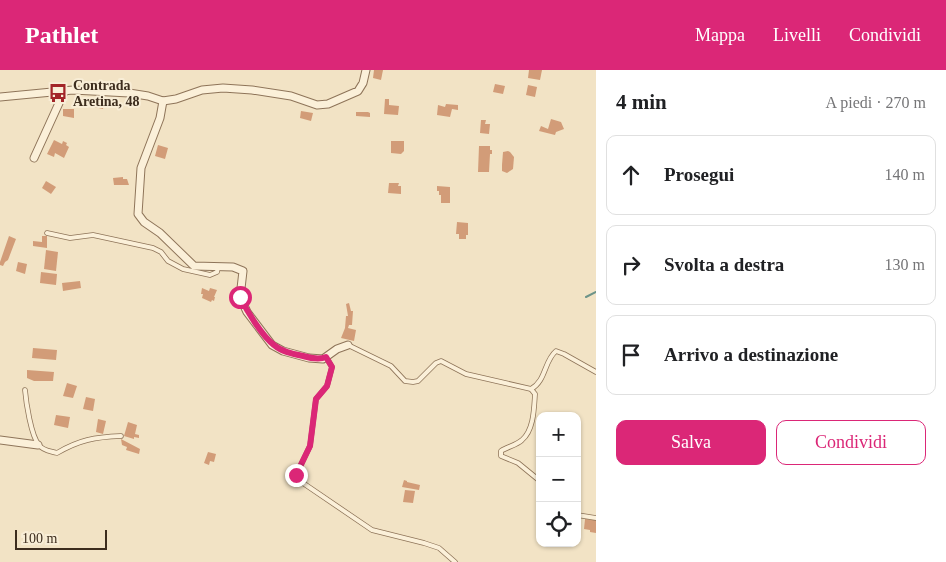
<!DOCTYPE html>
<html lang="it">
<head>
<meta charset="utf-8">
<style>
  :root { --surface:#fff; --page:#f6f6f6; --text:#202124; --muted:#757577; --line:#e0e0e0; --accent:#db2777 }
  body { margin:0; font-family:Georgia,serif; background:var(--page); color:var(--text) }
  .controls { position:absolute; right:15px; bottom:15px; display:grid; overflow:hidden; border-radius:10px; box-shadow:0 1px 4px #0004 }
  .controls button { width:45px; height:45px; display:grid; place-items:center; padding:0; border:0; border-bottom:1px solid var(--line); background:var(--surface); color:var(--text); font:25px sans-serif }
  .scale { position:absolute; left:15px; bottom:12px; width:92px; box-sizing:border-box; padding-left:5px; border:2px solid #3d2d1e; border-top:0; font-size:14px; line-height:18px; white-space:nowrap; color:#3d2d1e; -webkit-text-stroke:4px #f8edd6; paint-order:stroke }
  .stop { position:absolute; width:15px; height:15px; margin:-11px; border:4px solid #db2777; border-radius:50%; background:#fff }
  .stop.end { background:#db2777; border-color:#fff; box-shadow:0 1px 5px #0008 }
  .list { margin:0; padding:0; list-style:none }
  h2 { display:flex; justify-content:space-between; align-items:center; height:65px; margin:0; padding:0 20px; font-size:21px }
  h2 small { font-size:16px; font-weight:400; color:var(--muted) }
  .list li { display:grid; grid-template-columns:32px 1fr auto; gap:15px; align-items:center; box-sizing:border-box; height:80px; margin:0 10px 10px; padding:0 10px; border:1px solid var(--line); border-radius:10px }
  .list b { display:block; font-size:19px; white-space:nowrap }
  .list em { font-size:16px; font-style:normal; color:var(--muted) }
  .actions { display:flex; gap:10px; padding:15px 20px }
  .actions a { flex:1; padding:11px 0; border:1px solid var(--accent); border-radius:10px; text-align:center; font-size:18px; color:var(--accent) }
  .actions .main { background:var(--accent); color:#fff }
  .icon { flex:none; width:28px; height:28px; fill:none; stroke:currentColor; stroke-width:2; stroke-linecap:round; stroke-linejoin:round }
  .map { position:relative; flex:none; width:596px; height:492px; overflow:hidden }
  header { display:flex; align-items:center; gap:30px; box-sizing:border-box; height:70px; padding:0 25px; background:var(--accent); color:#fff }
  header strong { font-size:24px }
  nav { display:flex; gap:28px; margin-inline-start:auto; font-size:18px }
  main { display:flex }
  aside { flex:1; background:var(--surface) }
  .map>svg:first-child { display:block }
</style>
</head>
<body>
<header>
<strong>Pathlet</strong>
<nav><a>Mappa</a><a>Livelli</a><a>Condividi</a></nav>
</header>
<main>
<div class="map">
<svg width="596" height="492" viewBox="0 0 596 492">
  <rect width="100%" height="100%" fill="#f2e3c5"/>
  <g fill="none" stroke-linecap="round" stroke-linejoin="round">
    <polyline stroke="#6d9489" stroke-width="2" points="586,227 596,222"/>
  </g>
  <g fill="#d29c78">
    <polygon points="374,0 383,0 381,10 373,8"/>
    <polygon points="529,0 542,0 540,10 528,8"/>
    <polygon points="495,14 505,16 503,24 493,22"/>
    <polygon points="528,15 537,17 535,27 526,25"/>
    <polygon points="95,28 104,29 103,39 94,37"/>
    <polygon points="385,29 389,29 389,35 399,36 398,45 384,44"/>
    <polygon points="446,34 458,35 458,40 452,39 450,47 437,45 438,35 445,37"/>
    <polygon points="63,39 74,39 74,48 63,46"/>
    <polygon points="301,41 313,43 311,51 300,48"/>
    <polygon points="356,42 368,42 370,43 370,47 356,46"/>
    <polygon points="551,49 561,52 564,59 556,62 555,65 539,61 541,56 548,59"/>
    <polygon points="481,50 486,50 485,54 490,54 489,64 480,63"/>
    <polygon points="54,70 62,74 63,71 67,73 66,75 69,77 64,88 55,83 54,87 47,84"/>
    <polygon points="391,71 404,71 404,81 401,84 391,83"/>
    <polygon points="158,75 168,78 165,89 155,86"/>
    <polygon points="479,76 490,76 490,80 492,80 492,84 490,84 489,102 478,102"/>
    <polygon points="508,81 510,82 514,87 513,99 507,103 502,101 502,95 503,82"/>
    <polygon points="123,107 123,109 127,109 129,115 114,115 113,108"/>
    <polygon points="46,111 56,117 51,124 42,118"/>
    <polygon points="389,113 399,113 398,116 401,116 401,124 388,123"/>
    <polygon points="437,116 450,117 450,133 441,133 441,125 439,125 439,121 437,121"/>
    <polygon points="457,152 468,153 468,165 466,165 466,169 459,169 459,164 456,164"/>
    <polygon points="9,166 16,169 8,190 5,192 3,196 0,195 0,192"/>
    <polygon points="42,166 47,166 47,178 33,176 33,171 42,172"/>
    <polygon points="46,180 58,182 56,201 44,199"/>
    <polygon points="18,192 27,194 25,204 16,201"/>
    <polygon points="41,202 57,204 56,215 40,213"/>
    <polygon points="80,211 81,218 63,221 62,213"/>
    <polygon points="202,218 209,221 210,218 217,220 214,227 215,227 214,231 212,230 211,232 202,228 203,224 201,224"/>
    <polygon points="349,233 351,241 353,241 352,255 349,255 348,258 356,260 354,271 341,268 345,258 346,246 348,246 346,234"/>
    <polygon points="33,278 57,280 56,290 32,288"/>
    <polygon points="27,300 54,302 53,311 34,311 27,308"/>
    <polygon points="67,313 77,316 73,328 63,326"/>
    <polygon points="86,327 95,329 93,341 83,339"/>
    <polygon points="56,345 70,347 68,358 54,355"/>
    <polygon points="98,349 106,351 103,364 96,362"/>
    <polygon points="128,352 137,355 135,364 139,365 139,368 134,367 134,369 124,366"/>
    <polygon points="121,369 140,379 139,384 126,380 127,377 122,375"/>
    <polygon points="208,382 216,384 214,392 210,391 209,395 204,393"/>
    <polygon points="404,410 407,411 407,412 420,415 419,420 402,417"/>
    <polygon points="405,420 415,421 413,433 403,432"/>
    <polygon points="585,449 596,450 596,463 590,462 590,460 584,459"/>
  </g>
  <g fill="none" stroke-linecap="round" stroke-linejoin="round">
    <g stroke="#8e7459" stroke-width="5.5">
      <g id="service">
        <polyline points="47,163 70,168 93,165 153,178 161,182 168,191 183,199 210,205 217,202 218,197"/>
        <path d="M348 275 391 296 405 311 413 312 418 311 436 293 441 291 466 304 531 319 535 324C534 338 534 360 522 370 517 375 507 377 501 381V386L518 393 540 411"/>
        <polyline points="326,287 332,297 327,316 316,329 310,376 296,405 300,411 372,460 424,473 439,478 455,492"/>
        <path d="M531 319C546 311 544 291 556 281L564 284 596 302"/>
        <path d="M25 320C26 332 31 366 39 375 43 381 51 381 57 383 79 370 95 367 121 366"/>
        <polyline points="577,445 596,448"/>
      </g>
    </g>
    <g stroke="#8e7459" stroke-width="9">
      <g id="minor">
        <polyline points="0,27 73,20 129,23 148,26 163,31 176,29 202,20 223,18 252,20 291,26 317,35 328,34 358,21 363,13 366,0"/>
        <polyline points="163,31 160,48 141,98 138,144 144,152 160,163 194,196 233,197 243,201 240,227 247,242 272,275 283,281 309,288 323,289 337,279 348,275"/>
        <polyline points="34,88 65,20"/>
        <polyline points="0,370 38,375"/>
      </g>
    </g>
    <use href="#service" stroke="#fbf0d9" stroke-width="4"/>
    <use href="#minor" stroke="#fbf0d9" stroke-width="7"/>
  </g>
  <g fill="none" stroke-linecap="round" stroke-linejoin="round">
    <path stroke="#db2777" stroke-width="6" d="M240 227C247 241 262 266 274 275 282 282 293 284 303 286 310 288 319 290 326 287L332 297 327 316 316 329 310 376 296 405"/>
  </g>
  <defs>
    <g id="bus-bare" transform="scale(1.5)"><path d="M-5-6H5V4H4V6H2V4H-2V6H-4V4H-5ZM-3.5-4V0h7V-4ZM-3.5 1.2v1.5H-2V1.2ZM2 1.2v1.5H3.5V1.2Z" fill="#a22528" stroke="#f8edd6" stroke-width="2.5" paint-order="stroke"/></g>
  </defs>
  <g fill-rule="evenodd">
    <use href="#bus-bare" x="58" y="23"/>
  </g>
  <g text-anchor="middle" stroke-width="4" stroke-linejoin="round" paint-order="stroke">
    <g font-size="14" font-weight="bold" fill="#3d2d1e" stroke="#f8edd6" text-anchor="start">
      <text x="73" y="20">Contrada<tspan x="73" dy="16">Aretina, 48</tspan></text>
    </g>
  </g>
</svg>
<div class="controls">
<button>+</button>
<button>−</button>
<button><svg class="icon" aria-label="locate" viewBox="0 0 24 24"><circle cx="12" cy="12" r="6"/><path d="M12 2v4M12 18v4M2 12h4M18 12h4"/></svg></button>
</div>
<div class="scale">100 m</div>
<div class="stop" style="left:240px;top:227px"></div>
<div class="stop end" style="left:296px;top:405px"></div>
</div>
<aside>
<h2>4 min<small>A piedi · 270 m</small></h2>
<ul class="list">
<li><svg class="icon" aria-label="ahead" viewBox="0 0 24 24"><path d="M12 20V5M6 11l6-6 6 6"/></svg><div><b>Prosegui</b></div><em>140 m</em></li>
<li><svg class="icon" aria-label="right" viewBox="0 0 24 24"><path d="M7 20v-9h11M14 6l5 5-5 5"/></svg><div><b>Svolta a destra</b></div><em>130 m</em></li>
<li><svg class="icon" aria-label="arrive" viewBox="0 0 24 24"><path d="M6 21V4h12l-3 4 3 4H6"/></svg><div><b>Arrivo a destinazione</b></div></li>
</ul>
<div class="actions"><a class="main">Salva</a><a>Condividi</a></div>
</aside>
</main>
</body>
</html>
